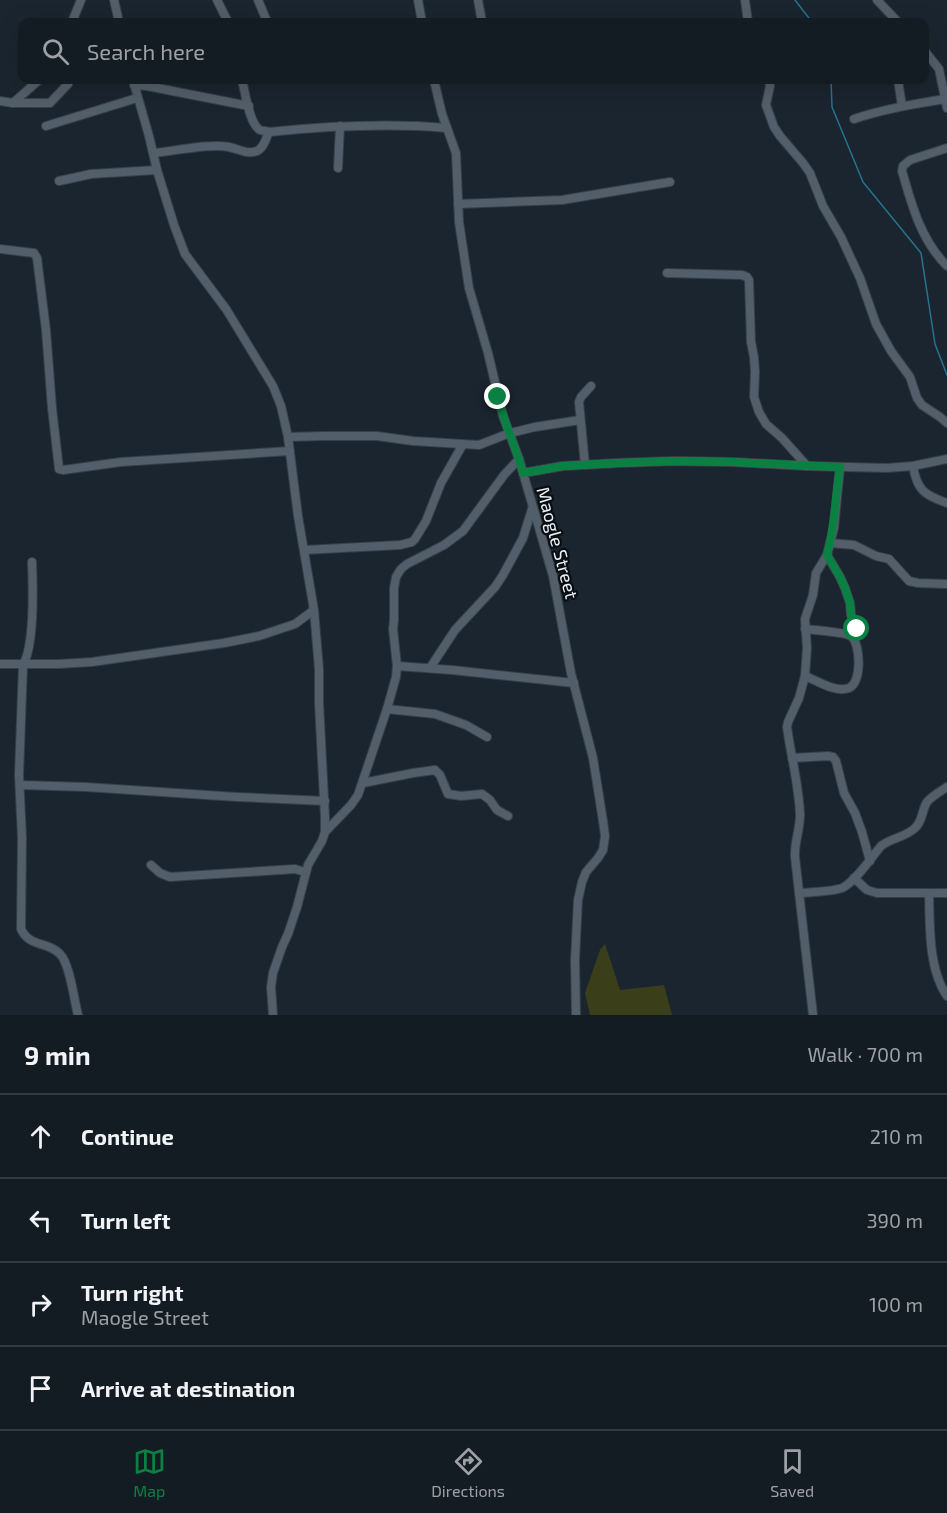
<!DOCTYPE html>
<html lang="en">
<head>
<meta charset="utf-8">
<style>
  :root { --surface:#141c23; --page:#1d252b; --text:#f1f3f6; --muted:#9da1a6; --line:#333a41; --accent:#0b8043 }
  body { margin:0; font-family:"Exo 2",sans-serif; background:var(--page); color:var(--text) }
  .stop { position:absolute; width:18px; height:18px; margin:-14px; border:4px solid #0b8043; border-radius:50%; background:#fff }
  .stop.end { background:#0b8043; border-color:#fff; box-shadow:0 2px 6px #0008 }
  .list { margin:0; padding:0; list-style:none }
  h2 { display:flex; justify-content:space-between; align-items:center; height:78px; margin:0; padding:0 24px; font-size:26px }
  h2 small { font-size:20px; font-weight:400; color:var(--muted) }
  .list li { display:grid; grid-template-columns:39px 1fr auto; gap:18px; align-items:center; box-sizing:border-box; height:84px; padding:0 24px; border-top:2px solid var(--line) }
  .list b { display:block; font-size:22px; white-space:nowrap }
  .list p { margin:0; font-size:20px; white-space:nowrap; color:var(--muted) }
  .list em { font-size:20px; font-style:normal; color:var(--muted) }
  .icon { flex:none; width:33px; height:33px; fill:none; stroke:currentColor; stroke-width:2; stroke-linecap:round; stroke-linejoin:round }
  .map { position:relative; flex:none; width:947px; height:1015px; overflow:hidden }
  .search { position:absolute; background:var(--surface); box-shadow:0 6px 24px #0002; left:18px; right:18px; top:18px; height:66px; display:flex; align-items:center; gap:15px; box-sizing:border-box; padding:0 21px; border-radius:12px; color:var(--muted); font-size:22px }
  .sheet { height:414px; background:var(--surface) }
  nav { display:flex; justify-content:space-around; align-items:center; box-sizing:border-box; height:84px; border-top:2px solid var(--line); background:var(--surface); font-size:16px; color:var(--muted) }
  nav a { display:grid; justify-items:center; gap:3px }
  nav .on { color:var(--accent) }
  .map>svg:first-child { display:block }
</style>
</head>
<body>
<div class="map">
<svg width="947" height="1015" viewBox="0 0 947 1015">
  <rect width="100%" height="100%" fill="#1b252f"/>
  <polygon fill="#3b3f19" points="605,944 620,990 664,985 672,1015 590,1015 585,993 600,950"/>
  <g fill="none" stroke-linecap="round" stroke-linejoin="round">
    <g stroke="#267390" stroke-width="1.5">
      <polyline points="795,0 812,22"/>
      <polyline points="831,80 832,107 863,182 921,253 935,344 947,375"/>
    </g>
    <g stroke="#374048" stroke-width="10">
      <g id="minor">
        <polyline points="114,0 119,22"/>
        <polyline points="217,0 228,22"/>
        <polyline points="258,0 266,19"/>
        <polyline points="418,0 422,22"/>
        <polyline points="478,0 482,22"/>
        <polyline points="745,0 748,22"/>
        <polyline points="877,0 898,22"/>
        <polyline points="72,22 81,0"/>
        <polyline points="924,50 939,69 947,108"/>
        <polyline points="133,80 149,136 157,170 174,225 185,254 226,309 273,386 281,406 288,437 298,516 314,610 319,669 319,703 325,817 325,832 322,841 308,865 297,907 288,934 282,947 273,973 271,987 273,1015"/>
        <path d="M242 80C245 91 249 124 260 130 262 131 266 131 269 132 328 126 388 123 447 128"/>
        <polyline points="434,80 442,114 456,153 459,222 469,288 488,353 503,416 519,459 553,576 571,673 593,758 603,821 605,836 603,850 598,858 586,872 582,882 578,900 575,960 576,1015"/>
        <polyline points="769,80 770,86 766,105 774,127 780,136 803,163 810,173 823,206 841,237 860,278 876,324 891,351 910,377 917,398 922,405 940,417 947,423"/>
        <polyline points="898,80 902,106"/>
        <polyline points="134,85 147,86 249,106"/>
        <polyline points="0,101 13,103 50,103 68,84"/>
        <polyline points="13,103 39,80"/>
        <path d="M854 119C884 109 914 104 945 99"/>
        <polyline points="46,126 137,98"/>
        <path d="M947 148 910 160 903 166 902 171C912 206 921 240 947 266"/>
        <path d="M154 153C174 151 211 143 229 147 239 149 247 155 257 151 264 148 266 138 269 132"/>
        <polyline points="338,168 340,126"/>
        <polyline points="59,181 91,174 157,170"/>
        <polyline points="458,204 562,200 670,182"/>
        <polyline points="0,249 34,253 37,258 46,330 52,408 59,469 63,470 121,462 290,451"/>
        <polyline points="667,273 742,275 747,277 749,280 751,342 754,357 755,372 754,397 759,412 766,424 782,438 807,466"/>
        <polyline points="288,437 323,436 377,436 413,441 479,445 510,433 535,427 580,420"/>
        <polyline points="585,465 579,402 581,397 591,386"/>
        <path d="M913 466C917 490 924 495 947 503"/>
        <polyline points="523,473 563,466 618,463 674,461 733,462 807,466 887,468 913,466 947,459"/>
        <polyline points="830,543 854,545 876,556 889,559 909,581 918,583 947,584"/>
        <polyline points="304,550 400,545 412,542 415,539 426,521 441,483 463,444"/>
        <polyline points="827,555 840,577 845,588 850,603 851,615 857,629 857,632 851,636"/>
        <path d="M32 562C33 587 35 644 23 665L19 775 22 838 21 929C30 948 48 941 60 954 70 964 74 1000 78 1015"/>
        <path d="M805 629C814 630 845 632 851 636 861 644 862 683 849 688 835 693 818 681 805 676"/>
        <polyline points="0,664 59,664 92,662 224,643 259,636 295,624 314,610"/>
        <polyline points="397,666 452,670 574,683"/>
        <polyline points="430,668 455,630 495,587 503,575 523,538 532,509"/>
        <polyline points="387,709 435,714 466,725 487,737"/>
        <polyline points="792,758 828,756 833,757 836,761 844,793 855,813 862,832 870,861"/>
        <polyline points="363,783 413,773 435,770 440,775 448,794 461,796 482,794 490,800 497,810 508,816"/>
        <polyline points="20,785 86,787 237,797 325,801"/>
        <polyline points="325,832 351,805 358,795 387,709 396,677 397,666 393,629 394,620 394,588 396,577 401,569 407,564 444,545 463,531 504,475 519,459"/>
        <polyline points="151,865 160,873 170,877 295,869 305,872"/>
        <polyline points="854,878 867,890 877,893 947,893"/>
        <path d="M799 893C811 892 830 892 842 888 855 882 871 858 881 846 891 838 906 837 915 828 923 821 922 809 927 802 932 796 941 791 947 787"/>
        <path d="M929 893C930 925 928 969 947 996"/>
        <path d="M813 1015 795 857C794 843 800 830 800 815 799 785 791 757 787 727L788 722 799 698 805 676 807 648 805 619 813 595 816 573 827 555 830 543 834 528 840 467"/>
      </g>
    </g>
    <use href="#minor" stroke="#525e69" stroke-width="8"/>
  </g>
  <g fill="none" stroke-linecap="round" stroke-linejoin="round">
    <path stroke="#0b8043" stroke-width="8" d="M498 397C504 423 516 447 523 473L563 466 618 463 674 461 733 462 840 467C835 496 835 526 827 555L840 577 845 588 850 603 851 615 857 629"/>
  </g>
  <g text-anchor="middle" stroke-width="4.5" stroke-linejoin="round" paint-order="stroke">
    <g font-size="18" fill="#eaf1f8" stroke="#090e12">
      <text transform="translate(557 543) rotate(75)" y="6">Maogle Street</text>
    </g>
  </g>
</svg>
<div class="stop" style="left:857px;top:629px"></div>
<div class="stop end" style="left:498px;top:397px"></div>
<div class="search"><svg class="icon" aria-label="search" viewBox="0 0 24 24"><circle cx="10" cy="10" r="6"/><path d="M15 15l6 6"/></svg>Search here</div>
</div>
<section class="sheet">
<h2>9 min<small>Walk · 700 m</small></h2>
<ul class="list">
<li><svg class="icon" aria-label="ahead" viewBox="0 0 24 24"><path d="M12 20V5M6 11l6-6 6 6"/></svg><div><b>Continue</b></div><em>210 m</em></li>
<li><svg class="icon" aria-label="left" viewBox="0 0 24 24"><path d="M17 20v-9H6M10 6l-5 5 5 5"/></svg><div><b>Turn left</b></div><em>390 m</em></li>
<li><svg class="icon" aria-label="right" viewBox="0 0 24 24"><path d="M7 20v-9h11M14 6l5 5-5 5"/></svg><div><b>Turn right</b><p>Maogle Street</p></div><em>100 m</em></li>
<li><svg class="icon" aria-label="arrive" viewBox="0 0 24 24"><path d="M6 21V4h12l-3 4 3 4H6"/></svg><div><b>Arrive at destination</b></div></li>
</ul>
</section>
<nav>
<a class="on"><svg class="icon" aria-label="map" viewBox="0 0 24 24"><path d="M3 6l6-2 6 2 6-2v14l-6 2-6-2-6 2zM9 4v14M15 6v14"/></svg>Map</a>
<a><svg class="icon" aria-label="directions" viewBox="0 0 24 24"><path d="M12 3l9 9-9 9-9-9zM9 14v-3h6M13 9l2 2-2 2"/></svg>Directions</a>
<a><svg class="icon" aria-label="saved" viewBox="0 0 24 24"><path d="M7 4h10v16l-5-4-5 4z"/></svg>Saved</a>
</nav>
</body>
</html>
